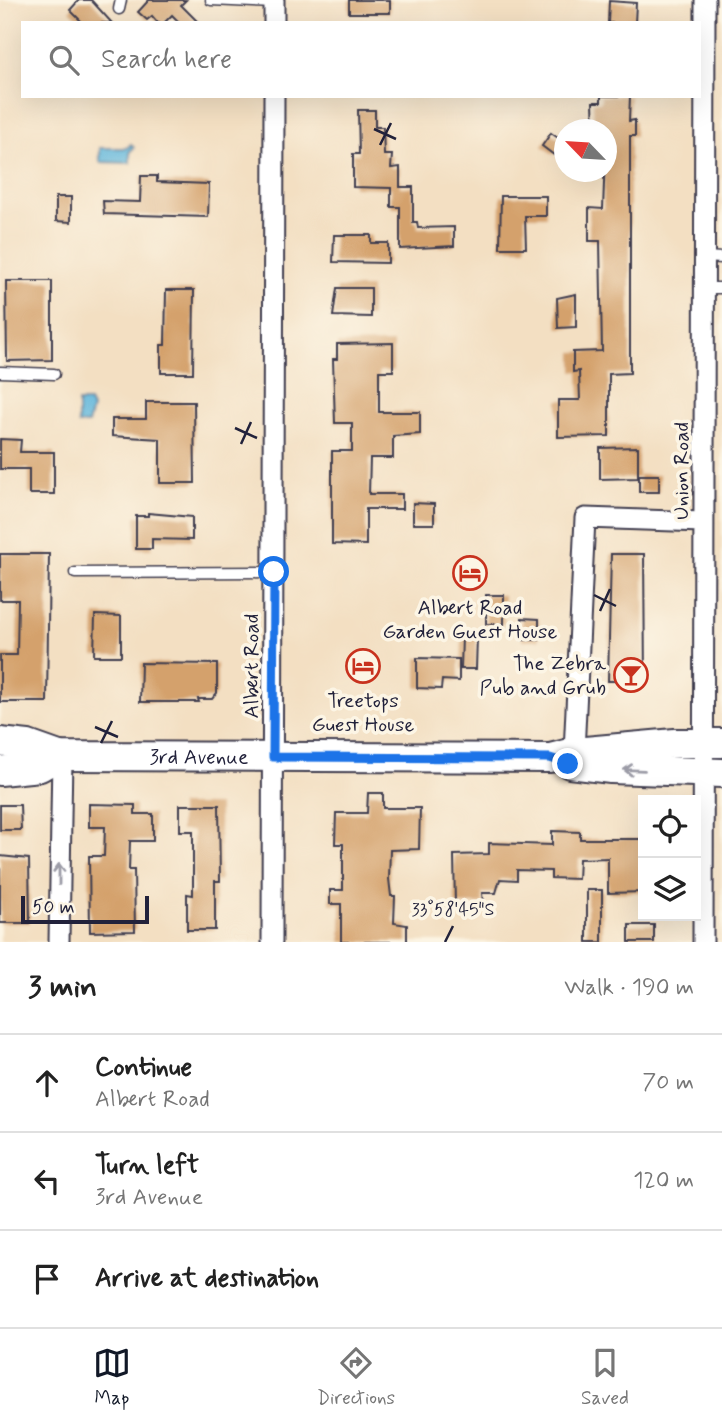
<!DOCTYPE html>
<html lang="en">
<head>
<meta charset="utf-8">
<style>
  :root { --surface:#fff; --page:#f2f2f2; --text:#222; --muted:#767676; --line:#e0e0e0; --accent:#111827 }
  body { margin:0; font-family:Mynerve,sans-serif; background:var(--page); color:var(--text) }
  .controls { position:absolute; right:21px; bottom:21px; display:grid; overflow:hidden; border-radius:0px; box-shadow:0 7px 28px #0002 }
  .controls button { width:63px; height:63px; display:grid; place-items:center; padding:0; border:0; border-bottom:2px solid var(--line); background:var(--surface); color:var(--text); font:35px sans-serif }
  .compass { position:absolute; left:554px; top:119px; width:63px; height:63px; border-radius:50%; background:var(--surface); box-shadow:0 7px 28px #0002; rotate:295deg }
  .scale { position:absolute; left:21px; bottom:18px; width:128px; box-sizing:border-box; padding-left:7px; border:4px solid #22223b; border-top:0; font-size:19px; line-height:24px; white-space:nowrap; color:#22223b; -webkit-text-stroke:5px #fcf5e5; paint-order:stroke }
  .stop { position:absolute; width:21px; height:21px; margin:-16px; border:5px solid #1a73e8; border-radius:50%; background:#fff }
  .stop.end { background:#1a73e8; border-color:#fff; box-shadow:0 2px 7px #0008 }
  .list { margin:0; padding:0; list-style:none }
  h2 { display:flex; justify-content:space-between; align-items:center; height:91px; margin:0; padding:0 28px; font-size:30px }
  h2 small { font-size:23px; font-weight:400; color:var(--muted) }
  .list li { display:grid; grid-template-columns:46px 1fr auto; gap:21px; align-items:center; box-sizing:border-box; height:98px; padding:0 28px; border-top:2px solid var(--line) }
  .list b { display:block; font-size:26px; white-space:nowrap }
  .list p { margin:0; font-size:23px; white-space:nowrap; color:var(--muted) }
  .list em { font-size:23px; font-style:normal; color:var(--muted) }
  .icon { flex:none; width:38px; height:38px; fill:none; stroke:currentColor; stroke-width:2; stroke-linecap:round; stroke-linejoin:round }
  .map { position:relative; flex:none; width:722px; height:942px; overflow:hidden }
  .search { position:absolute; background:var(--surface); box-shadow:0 7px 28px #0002; left:21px; right:21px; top:21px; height:77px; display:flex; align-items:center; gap:18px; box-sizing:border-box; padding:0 24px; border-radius:0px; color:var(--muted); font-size:26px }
  .sheet { height:385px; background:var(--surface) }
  nav { display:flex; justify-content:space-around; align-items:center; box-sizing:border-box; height:98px; border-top:2px solid var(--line); background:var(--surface); font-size:19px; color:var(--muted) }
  nav a { display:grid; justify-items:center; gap:4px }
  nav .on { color:var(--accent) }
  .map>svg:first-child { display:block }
</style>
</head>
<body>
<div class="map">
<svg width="722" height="942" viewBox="0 0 722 942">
  <rect width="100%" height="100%" fill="#fcf5e5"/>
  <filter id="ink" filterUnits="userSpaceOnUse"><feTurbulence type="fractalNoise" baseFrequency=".0143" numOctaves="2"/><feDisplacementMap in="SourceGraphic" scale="14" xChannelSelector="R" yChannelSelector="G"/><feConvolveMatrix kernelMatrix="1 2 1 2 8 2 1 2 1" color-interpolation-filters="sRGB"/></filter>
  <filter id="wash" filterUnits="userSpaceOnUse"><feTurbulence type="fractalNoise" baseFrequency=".00686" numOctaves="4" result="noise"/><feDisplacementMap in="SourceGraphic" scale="28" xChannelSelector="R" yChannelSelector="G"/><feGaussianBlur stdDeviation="1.57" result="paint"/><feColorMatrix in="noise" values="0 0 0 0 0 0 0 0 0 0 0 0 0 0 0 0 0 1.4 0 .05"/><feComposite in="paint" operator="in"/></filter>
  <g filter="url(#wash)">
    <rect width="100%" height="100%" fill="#f3dfc2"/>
    <g fill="#5fb6dc" stroke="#406c8c" stroke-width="2">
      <polygon points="131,144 134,148 130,151 130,163 100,162 100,148 127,148"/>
      <polygon points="78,402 89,402 92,408 88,424 78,424"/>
    </g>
    <g id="blocks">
      <g fill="#d4a16c">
        <polygon points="79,0 91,0 112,23 83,23 70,10"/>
        <polygon points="149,0 186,0 181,5 199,23 180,23 172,15 164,23 158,23 152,16 147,20 138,12"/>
        <rect x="349" y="0" width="41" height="13"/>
        <polygon points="609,1 636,3 635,23 608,23"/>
        <polygon points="601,96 630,96 629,121 635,120 635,136 630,136 630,373 609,374 609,436 558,437 558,400 580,400 579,371 573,372 573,352 602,351 600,241 589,241 589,208 603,209 606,130 594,130 593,102 601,102"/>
        <polygon points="358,110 375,110 375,127 383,127 384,155 392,155 391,168 400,167 400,187 413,187 413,222 417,222 418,228 454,227 454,246 400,249 400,207 391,207 391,188 353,187 353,154 359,154"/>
        <polygon points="551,133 564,142 554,155 542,146"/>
        <polygon points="141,176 157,176 157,182 209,184 208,217 104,214 103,201 140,202"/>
        <polygon points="501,196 546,196 546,216 525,216 526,248 500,248"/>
        <polygon points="56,197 71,197 71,222 56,221"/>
        <polygon points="334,235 371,235 371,243 388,243 388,263 333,262"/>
        <polygon points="6,281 52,281 52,360 7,361"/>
        <polygon points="337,288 371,288 371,317 333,316"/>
        <polygon points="166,290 194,290 193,373 161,373 161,345 165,345"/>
        <polygon points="576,294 576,327 558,328 557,298"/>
        <polygon points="393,343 393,371 379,371 379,412 420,412 420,434 393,436 393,458 370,458 369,494 402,494 402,509 366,509 366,545 332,544 332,451 352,451 352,423 335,423 333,359 337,359 337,344"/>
        <polygon points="146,402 194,402 195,483 160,483 160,439 112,436 112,419 146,419"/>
        <polygon points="0,439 21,440 20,452 54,452 54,494 29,494 29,469 0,469"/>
        <polygon points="638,447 638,478 600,479 600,448"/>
        <rect x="639" y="475" width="20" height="17"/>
        <polygon points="413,503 434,504 434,524 413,524"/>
        <polygon points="148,513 192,517 192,540 152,539 152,549 136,549 136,516 148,516"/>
        <polygon points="0,554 49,554 47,702 0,702 0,655 17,655 18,600 0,600"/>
        <polygon points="611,554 644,554 645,681 608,681"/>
        <rect x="486" y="595" width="18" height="29"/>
        <polygon points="95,615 121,616 121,656 94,656"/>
        <polygon points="522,618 539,619 539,640 522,640"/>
        <polygon points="462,636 477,637 476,669 461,669"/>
        <polygon points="417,658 459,659 459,681 442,680 441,689 417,688"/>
        <polygon points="141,663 217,664 217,693 212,699 198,699 199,702 140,702"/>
        <polygon points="368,793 383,793 383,808 420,808 419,849 390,850 389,879 391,896 395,896 394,923 407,925 407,942 341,942 341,904 330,904 330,890 343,890 343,844 335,844 336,813 367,813"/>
        <polygon points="89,804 135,805 135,814 153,814 153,841 130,841 129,870 134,870 135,931 90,932 89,856 104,856 105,827 89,827"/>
        <polygon points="0,805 20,805 21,830 0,830"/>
        <polygon points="180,805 219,805 220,881 215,881 215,930 187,930 187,894 193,895 193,831 180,831"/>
        <polygon points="552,831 580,832 580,839 642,839 643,892 608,893 608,858 579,859 578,879 551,878 551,871 517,870 517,880 500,879 496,893 482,893 483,904 455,904 454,855 489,854 489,843 552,845"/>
        <polygon points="0,856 29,859 30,923 0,923"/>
        <rect x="587" y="890" width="15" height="52"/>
        <rect x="629" y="925" width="25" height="17"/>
      </g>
    </g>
  </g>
  <g filter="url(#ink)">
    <use href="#blocks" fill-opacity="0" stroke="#413e4f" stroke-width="2"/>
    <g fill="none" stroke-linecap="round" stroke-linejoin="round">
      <g stroke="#413e4f" stroke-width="13">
        <g id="lane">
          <polyline points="211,0 274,3"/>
          <polyline points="119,9 121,0"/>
          <polyline points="704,257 722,258"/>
          <polyline points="704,288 722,288"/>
          <polyline points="0,372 54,374"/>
          <polyline points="75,573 274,572"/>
        </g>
      </g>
      <g stroke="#413e4f" stroke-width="23">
        <g id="street">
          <polyline points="274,23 274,0"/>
          <polyline points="574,752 585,518 703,522"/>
          <polyline points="59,942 62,756"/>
          <polyline points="272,942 274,96"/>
          <polyline points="703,942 705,0"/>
        </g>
      </g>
      <g stroke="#413e4f" stroke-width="32">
        <g id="secondary">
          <path id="s1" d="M0 742 28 745 59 756 550 758 574 752 675 743H722"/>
          <polyline points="570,764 611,769 722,773"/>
          <polyline points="0,771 40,767 59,756"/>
        </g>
      </g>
      <use href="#lane" stroke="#fff" stroke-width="10"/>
      <use href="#street" stroke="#fff" stroke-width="19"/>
      <use href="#secondary" stroke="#fff" stroke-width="28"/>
    </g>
    <defs><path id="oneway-shaft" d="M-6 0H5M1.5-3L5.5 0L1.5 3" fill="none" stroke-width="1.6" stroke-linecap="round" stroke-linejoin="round" transform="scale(1.75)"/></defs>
    <g stroke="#9c9ca7">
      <use href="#oneway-shaft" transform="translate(634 770) rotate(-178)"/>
      <use href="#oneway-shaft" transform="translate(59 874) rotate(-90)"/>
    </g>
  </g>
  <g fill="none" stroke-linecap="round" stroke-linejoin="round" filter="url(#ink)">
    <polyline stroke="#1a73e8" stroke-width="9" points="274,572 273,757 550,758 568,764"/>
  </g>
  <path fill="none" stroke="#22223b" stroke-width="2.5" d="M374 129 396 139M380 145 391 123M235 428 257 438M241 444 251 422M594 595 616 606M600 611 610 589M95 727 118 737M101 743 112 721M445 942 453 926"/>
  <defs>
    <g id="hotel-ring" transform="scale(1.75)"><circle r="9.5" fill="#fcf5e5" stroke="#c8321e" stroke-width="1.5"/><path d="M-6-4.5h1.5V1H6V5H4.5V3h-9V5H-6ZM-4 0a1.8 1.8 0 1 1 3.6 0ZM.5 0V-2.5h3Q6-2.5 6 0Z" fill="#c8321e"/></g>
    <g id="bar-ring" transform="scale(1.75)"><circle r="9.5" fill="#fcf5e5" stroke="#c8321e" stroke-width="1.5"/><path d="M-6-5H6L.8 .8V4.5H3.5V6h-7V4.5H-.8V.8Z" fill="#c8321e"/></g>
  </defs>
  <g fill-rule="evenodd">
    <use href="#hotel-ring" x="470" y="573"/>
    <use href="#hotel-ring" x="363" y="666"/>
    <use href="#bar-ring" x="631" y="675"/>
  </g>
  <g text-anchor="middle" stroke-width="7" stroke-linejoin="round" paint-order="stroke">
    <g font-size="21" fill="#22223b" stroke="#fcf5e5">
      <text transform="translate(681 471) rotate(-90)" y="7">Union Road</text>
      <text transform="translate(251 666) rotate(-90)" y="7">Albert Road</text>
      <text dy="7" stroke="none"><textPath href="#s1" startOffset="201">3rd Avenue</textPath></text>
    </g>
    <g font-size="21" fill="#22223b" stroke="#fcf5e5">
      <text x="470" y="614">Albert Road<tspan x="470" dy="24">Garden Guest House</tspan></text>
      <text x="606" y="670" text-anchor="end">The Zebra<tspan x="606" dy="24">Pub and Grub</tspan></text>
      <text x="363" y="707">Treetops<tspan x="363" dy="24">Guest House</tspan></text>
    </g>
  </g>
  <g font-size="18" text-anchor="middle" fill="#22223b" stroke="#fcf5e5" stroke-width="7" stroke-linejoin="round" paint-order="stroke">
    <text x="453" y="915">33°58'45"S</text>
  </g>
</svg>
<div class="controls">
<button><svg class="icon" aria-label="locate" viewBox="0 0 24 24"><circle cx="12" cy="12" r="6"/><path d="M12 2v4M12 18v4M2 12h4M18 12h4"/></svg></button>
<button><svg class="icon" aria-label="layers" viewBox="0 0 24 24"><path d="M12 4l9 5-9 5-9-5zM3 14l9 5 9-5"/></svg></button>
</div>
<svg class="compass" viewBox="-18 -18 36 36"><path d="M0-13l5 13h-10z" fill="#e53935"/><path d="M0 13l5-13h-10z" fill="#767676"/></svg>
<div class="scale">50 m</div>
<div class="stop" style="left:274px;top:572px"></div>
<div class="stop end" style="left:568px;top:764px"></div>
<div class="search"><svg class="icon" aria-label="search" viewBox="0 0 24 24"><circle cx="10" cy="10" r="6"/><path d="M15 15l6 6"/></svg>Search here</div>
</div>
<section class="sheet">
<h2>3 min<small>Walk · 190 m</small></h2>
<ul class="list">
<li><svg class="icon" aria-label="ahead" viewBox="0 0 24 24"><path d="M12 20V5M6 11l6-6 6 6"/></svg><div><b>Continue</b><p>Albert Road</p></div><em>70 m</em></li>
<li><svg class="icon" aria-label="left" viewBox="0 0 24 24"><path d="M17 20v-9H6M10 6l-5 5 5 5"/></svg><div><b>Turn left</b><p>3rd Avenue</p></div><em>120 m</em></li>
<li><svg class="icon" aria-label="arrive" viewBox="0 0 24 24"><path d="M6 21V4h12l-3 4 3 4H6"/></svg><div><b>Arrive at destination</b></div></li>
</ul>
</section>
<nav>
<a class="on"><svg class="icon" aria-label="map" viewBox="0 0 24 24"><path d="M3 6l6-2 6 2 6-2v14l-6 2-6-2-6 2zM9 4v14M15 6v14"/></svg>Map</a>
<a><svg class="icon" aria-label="directions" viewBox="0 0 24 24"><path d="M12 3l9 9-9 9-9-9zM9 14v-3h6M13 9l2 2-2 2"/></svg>Directions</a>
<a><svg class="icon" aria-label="saved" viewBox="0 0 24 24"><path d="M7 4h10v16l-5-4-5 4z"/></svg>Saved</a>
</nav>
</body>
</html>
